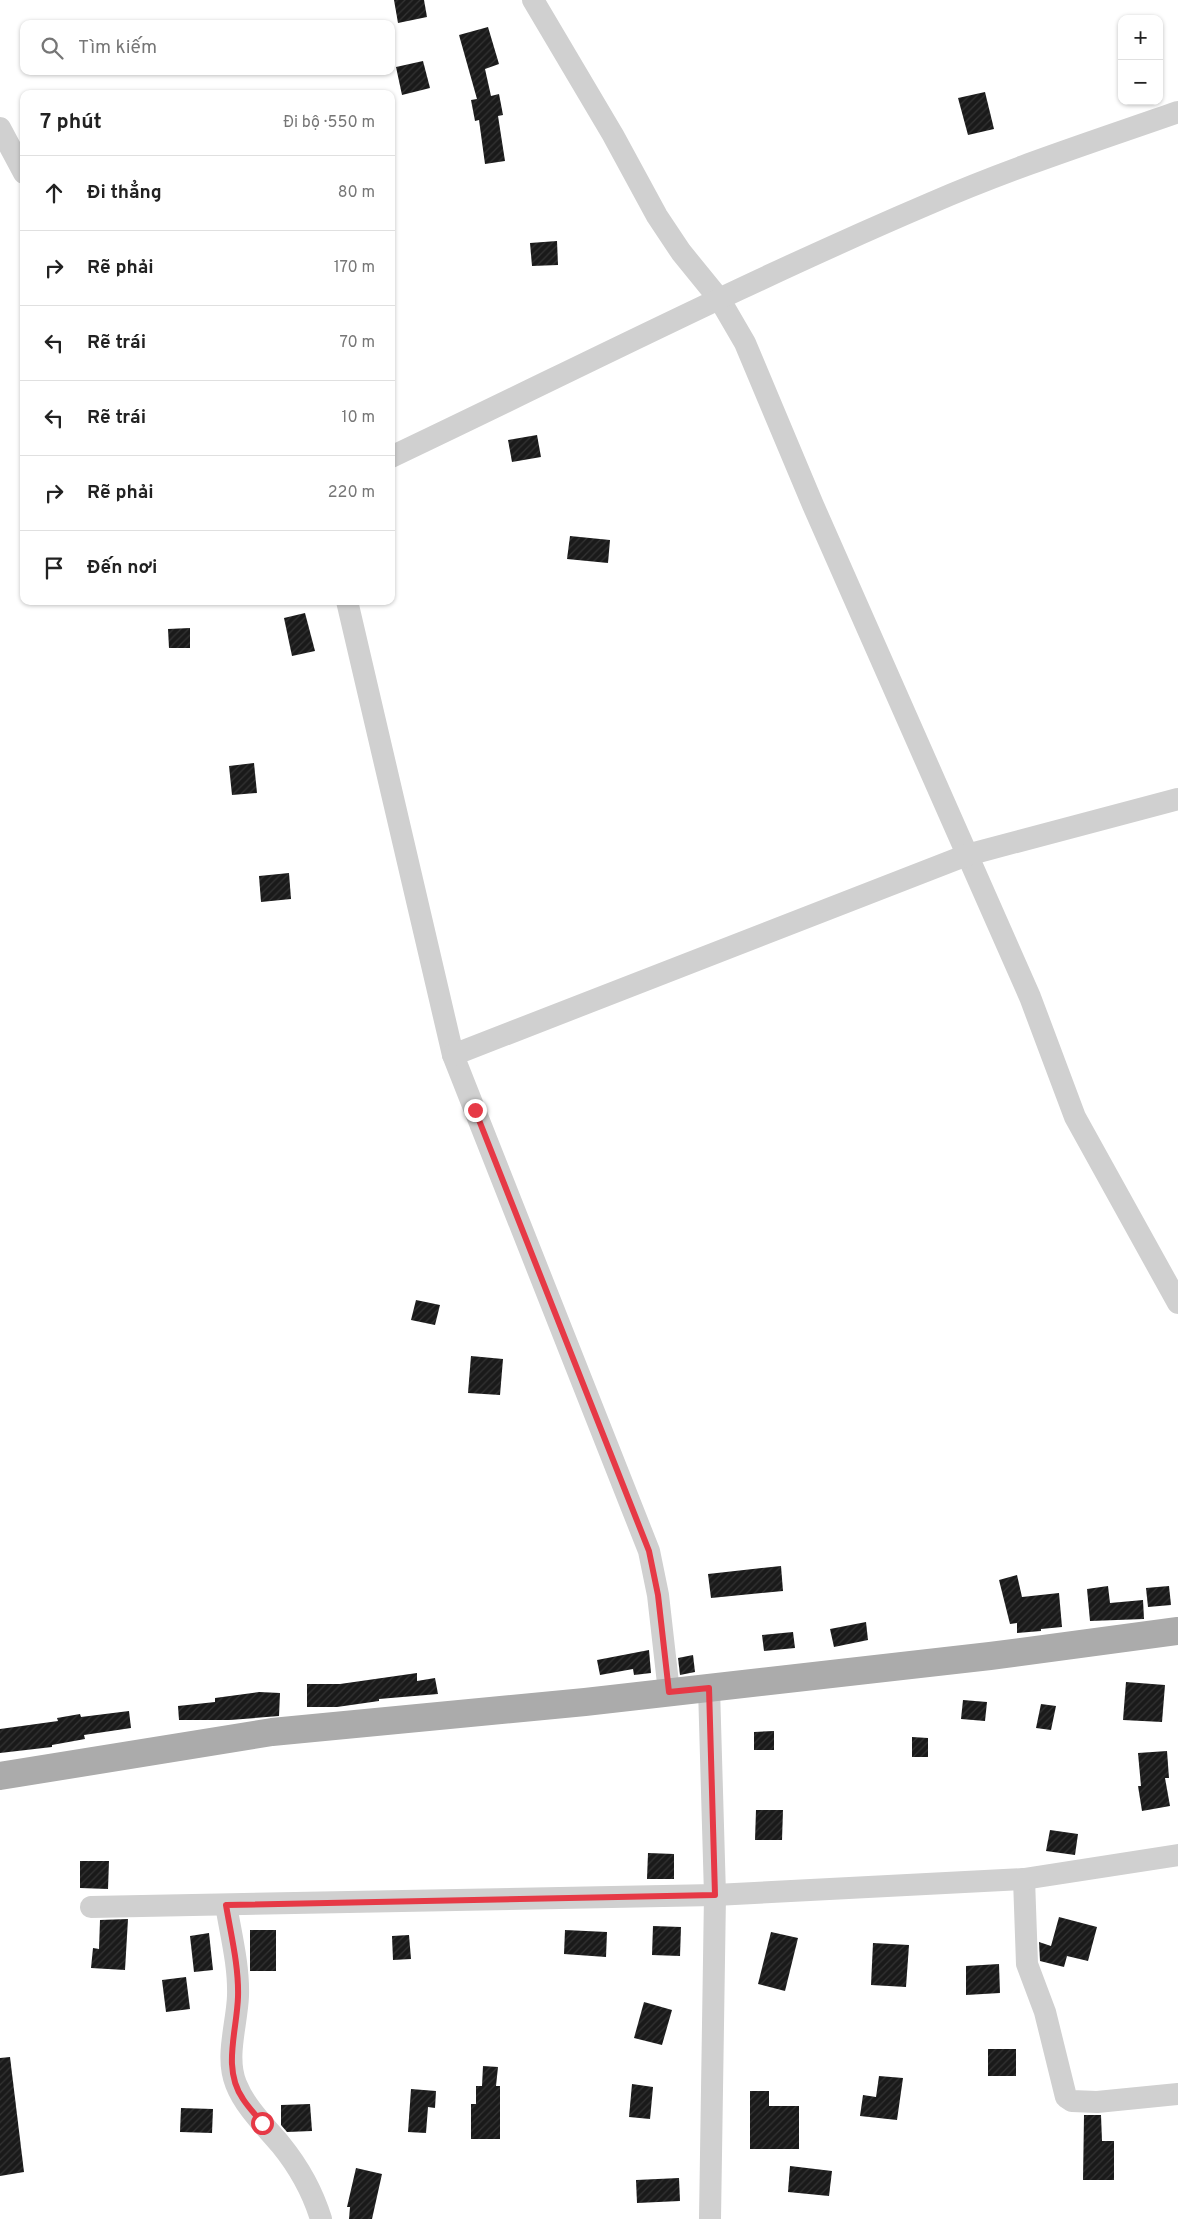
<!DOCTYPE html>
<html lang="vi">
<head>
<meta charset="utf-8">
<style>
  :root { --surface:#fff; --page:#f6f6f6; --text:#222; --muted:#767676; --line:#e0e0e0 }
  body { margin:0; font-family:Overpass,sans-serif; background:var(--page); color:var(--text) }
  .controls { position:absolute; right:15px; top:15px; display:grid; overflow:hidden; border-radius:10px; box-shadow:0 1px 4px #0004 }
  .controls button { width:45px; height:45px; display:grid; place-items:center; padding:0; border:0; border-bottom:1px solid var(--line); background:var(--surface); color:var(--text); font:25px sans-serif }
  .stop { position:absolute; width:15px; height:15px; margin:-11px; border:4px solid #e63946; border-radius:50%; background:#fff }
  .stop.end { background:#e63946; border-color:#fff; box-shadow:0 1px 5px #0008 }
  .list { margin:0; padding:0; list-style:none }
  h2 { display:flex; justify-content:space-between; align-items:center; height:65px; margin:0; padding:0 20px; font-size:21px }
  h2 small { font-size:16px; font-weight:400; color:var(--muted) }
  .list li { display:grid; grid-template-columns:32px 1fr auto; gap:15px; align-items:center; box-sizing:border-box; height:75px; padding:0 20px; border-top:1px solid var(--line) }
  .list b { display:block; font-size:19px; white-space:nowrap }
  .list em { font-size:16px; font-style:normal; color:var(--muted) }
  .icon { flex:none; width:28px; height:28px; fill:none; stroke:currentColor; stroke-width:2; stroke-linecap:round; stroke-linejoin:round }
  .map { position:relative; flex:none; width:1178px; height:2219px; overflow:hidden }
  .search { position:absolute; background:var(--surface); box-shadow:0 1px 4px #0004; left:20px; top:20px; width:375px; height:55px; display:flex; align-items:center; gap:12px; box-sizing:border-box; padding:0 18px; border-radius:10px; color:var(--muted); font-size:19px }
  .panel { position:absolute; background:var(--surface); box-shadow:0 1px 4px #0004; left:20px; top:90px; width:375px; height:515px; border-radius:10px }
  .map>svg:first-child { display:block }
</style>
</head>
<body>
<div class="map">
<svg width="1178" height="2219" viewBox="0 0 1178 2219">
  <defs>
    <pattern id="building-hatch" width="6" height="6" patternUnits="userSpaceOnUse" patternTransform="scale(1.25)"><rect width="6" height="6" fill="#1a1a1a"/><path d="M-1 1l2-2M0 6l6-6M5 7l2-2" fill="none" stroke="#333"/></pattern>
  </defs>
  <rect width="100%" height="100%" fill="#fff"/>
  <g fill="url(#building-hatch)">
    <polygon points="394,0 424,0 427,17 398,23"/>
    <polygon points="488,27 499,64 485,69 491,96 499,94 503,115 498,116 505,161 485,164 479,120 475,121 471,100 477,99 459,35"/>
    <polygon points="423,61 430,88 402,95 396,67"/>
    <polygon points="985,92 994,129 968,135 958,98"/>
    <polygon points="557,241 558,265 532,266 530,243"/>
    <polygon points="537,435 541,457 512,462 508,440"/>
    <polygon points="570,536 610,540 608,563 567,559"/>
    <polygon points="305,613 315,651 292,656 284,618"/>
    <polygon points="190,628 190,648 169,648 168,629"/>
    <polygon points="254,763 257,793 232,795 229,766"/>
    <polygon points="289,873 291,899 261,902 259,876"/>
    <polygon points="416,1300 440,1305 435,1325 411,1320"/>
    <polygon points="471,1356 503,1359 500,1395 468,1393"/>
    <polygon points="781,1566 783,1591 711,1598 708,1574"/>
    <polygon points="1017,1575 1022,1597 1059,1593 1062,1627 1041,1629 1041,1631 1017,1633 1017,1623 1010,1624 999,1580"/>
    <polygon points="1108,1586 1110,1603 1143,1600 1144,1619 1090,1621 1087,1589"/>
    <polygon points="1169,1586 1171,1605 1148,1607 1146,1588"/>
    <polygon points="866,1622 868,1640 834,1647 830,1629"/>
    <polygon points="793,1632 795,1648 764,1651 762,1635"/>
    <polygon points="649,1650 651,1673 634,1675 633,1669 600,1675 597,1660"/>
    <polygon points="693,1655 695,1672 680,1675 678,1658"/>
    <polygon points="417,1673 417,1681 435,1678 438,1694 379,1699 379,1701 337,1707 307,1707 307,1684 340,1684"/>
    <polygon points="1126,1682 1165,1685 1162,1722 1123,1720"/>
    <polygon points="259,1692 280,1693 279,1716 230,1720 179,1720 178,1706 215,1702 215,1698"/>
    <polygon points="963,1700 987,1702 985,1721 961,1719"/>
    <polygon points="1041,1704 1056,1706 1051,1730 1036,1728"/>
    <polygon points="129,1711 131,1728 84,1735 85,1739 52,1745 52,1747 0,1753 0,1729 58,1721 57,1718 80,1714 81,1717"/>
    <polygon points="774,1731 774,1750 754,1750 754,1732"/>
    <polygon points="912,1737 928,1738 928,1757 912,1757"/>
    <polygon points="1167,1751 1169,1778 1165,1778 1170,1806 1142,1811 1138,1786 1141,1786 1138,1753"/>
    <polygon points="756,1810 783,1810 782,1840 755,1840"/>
    <polygon points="1050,1830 1078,1834 1075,1855 1046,1851"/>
    <polygon points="648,1853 674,1854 674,1879 647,1879"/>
    <polygon points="80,1861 109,1861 108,1889 80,1888"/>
    <polygon points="1059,1917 1097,1927 1088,1961 1067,1956 1064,1967 1040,1961 1039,1942 1051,1946"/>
    <polygon points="128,1919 125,1970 91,1968 93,1948 99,1949 100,1920"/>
    <polygon points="653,1926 681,1927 680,1956 652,1955"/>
    <rect x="250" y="1930" width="26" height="41"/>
    <polygon points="565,1930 607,1932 606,1957 564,1954"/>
    <polygon points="771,1932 798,1938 785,1991 758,1984"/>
    <polygon points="209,1933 213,1970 194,1972 190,1936"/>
    <polygon points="409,1935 411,1959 393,1960 392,1936"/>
    <polygon points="873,1943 909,1945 906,1987 871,1985"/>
    <polygon points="999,1964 1000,1993 966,1995 966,1966"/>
    <polygon points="186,1977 190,2009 166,2012 162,1980"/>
    <polygon points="644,2002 672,2010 662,2045 634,2038"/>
    <rect x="988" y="2049" width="28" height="27"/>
    <polygon points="10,2057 24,2172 0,2176 0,2058"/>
    <polygon points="483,2066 498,2067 496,2086 500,2086 500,2139 471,2139 471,2104 476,2104 476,2086 482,2086"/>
    <polygon points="879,2076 903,2078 897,2120 860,2116 863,2095 876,2097"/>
    <polygon points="632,2084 653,2087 650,2119 629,2117"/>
    <polygon points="411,2089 436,2091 435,2108 428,2107 426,2133 408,2132"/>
    <polygon points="750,2091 769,2091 769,2106 799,2106 799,2149 750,2149"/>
    <polygon points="310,2104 312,2131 287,2132 281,2125 281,2105"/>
    <polygon points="181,2108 213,2109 212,2133 180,2132"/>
    <polygon points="1084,2115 1101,2115 1102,2141 1114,2141 1114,2180 1083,2180"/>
    <polygon points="790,2166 832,2171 829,2196 788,2192"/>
    <polygon points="356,2168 382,2174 372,2219 349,2219 350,2207 347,2207"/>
    <polygon points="679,2178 680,2201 637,2203 636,2180"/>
  </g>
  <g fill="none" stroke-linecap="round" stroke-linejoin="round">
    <g stroke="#d0d0d0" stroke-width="22">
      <polyline points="533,0 613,135 657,216 681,252 720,300 745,343 813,505 1030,997 1075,1117 1178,1303"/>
      <polyline points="0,128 24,173"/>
      <path d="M391 457C570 372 748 281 931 203 1011 168 1095 141 1178 112"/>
      <polyline points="347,601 453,1055 649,1551 658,1595 669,1692"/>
      <polyline points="453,1055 967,855 1178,799"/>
      <polyline points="709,1688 715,1895 710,2219"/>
      <polyline points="1024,1879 1027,1964 1045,2012 1066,2097 1072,2101 1097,2102 1178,2094"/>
      <path d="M226 1905C231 1935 239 1966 238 1996 237 2024 225 2057 236 2084 245 2107 265 2126 281 2145 298 2166 313 2193 321 2219"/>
      <polyline points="91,1907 715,1895 1024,1879 1178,1855"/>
    </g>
    <polyline stroke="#ababab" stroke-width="28" points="0,1776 272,1732 585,1702 990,1656 1178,1631"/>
  </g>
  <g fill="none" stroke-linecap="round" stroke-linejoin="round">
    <path stroke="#e63946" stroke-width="6" d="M262 2123C256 2115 248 2107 243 2099 222 2069 237 2031 238 1997 239 1967 231 1935 226 1905L715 1895 709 1688 669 1692 658 1595 649 1551 475 1110"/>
  </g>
</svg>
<div class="controls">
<button>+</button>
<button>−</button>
</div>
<div class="stop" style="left:262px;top:2123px"></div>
<div class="stop end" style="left:475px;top:1110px"></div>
<div class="search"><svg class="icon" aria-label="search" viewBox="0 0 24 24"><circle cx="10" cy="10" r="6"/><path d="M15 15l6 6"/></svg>Tìm kiếm</div>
<section class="panel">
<h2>7 phút<small>Đi bộ · 550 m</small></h2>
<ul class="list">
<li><svg class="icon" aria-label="ahead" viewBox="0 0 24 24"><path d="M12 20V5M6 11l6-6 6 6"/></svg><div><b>Đi thẳng</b></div><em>80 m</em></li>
<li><svg class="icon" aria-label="right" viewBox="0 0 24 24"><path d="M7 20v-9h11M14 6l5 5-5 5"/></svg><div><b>Rẽ phải</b></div><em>170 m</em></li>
<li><svg class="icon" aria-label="left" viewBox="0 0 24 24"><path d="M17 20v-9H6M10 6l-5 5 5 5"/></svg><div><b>Rẽ trái</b></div><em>70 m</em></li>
<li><svg class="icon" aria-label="left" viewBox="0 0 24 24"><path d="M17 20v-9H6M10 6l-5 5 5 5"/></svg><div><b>Rẽ trái</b></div><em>10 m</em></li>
<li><svg class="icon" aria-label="right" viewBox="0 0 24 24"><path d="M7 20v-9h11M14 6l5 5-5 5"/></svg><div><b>Rẽ phải</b></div><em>220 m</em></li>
<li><svg class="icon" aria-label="arrive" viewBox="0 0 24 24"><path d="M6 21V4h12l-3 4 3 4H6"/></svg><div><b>Đến nơi</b></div></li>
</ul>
</section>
</div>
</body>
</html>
